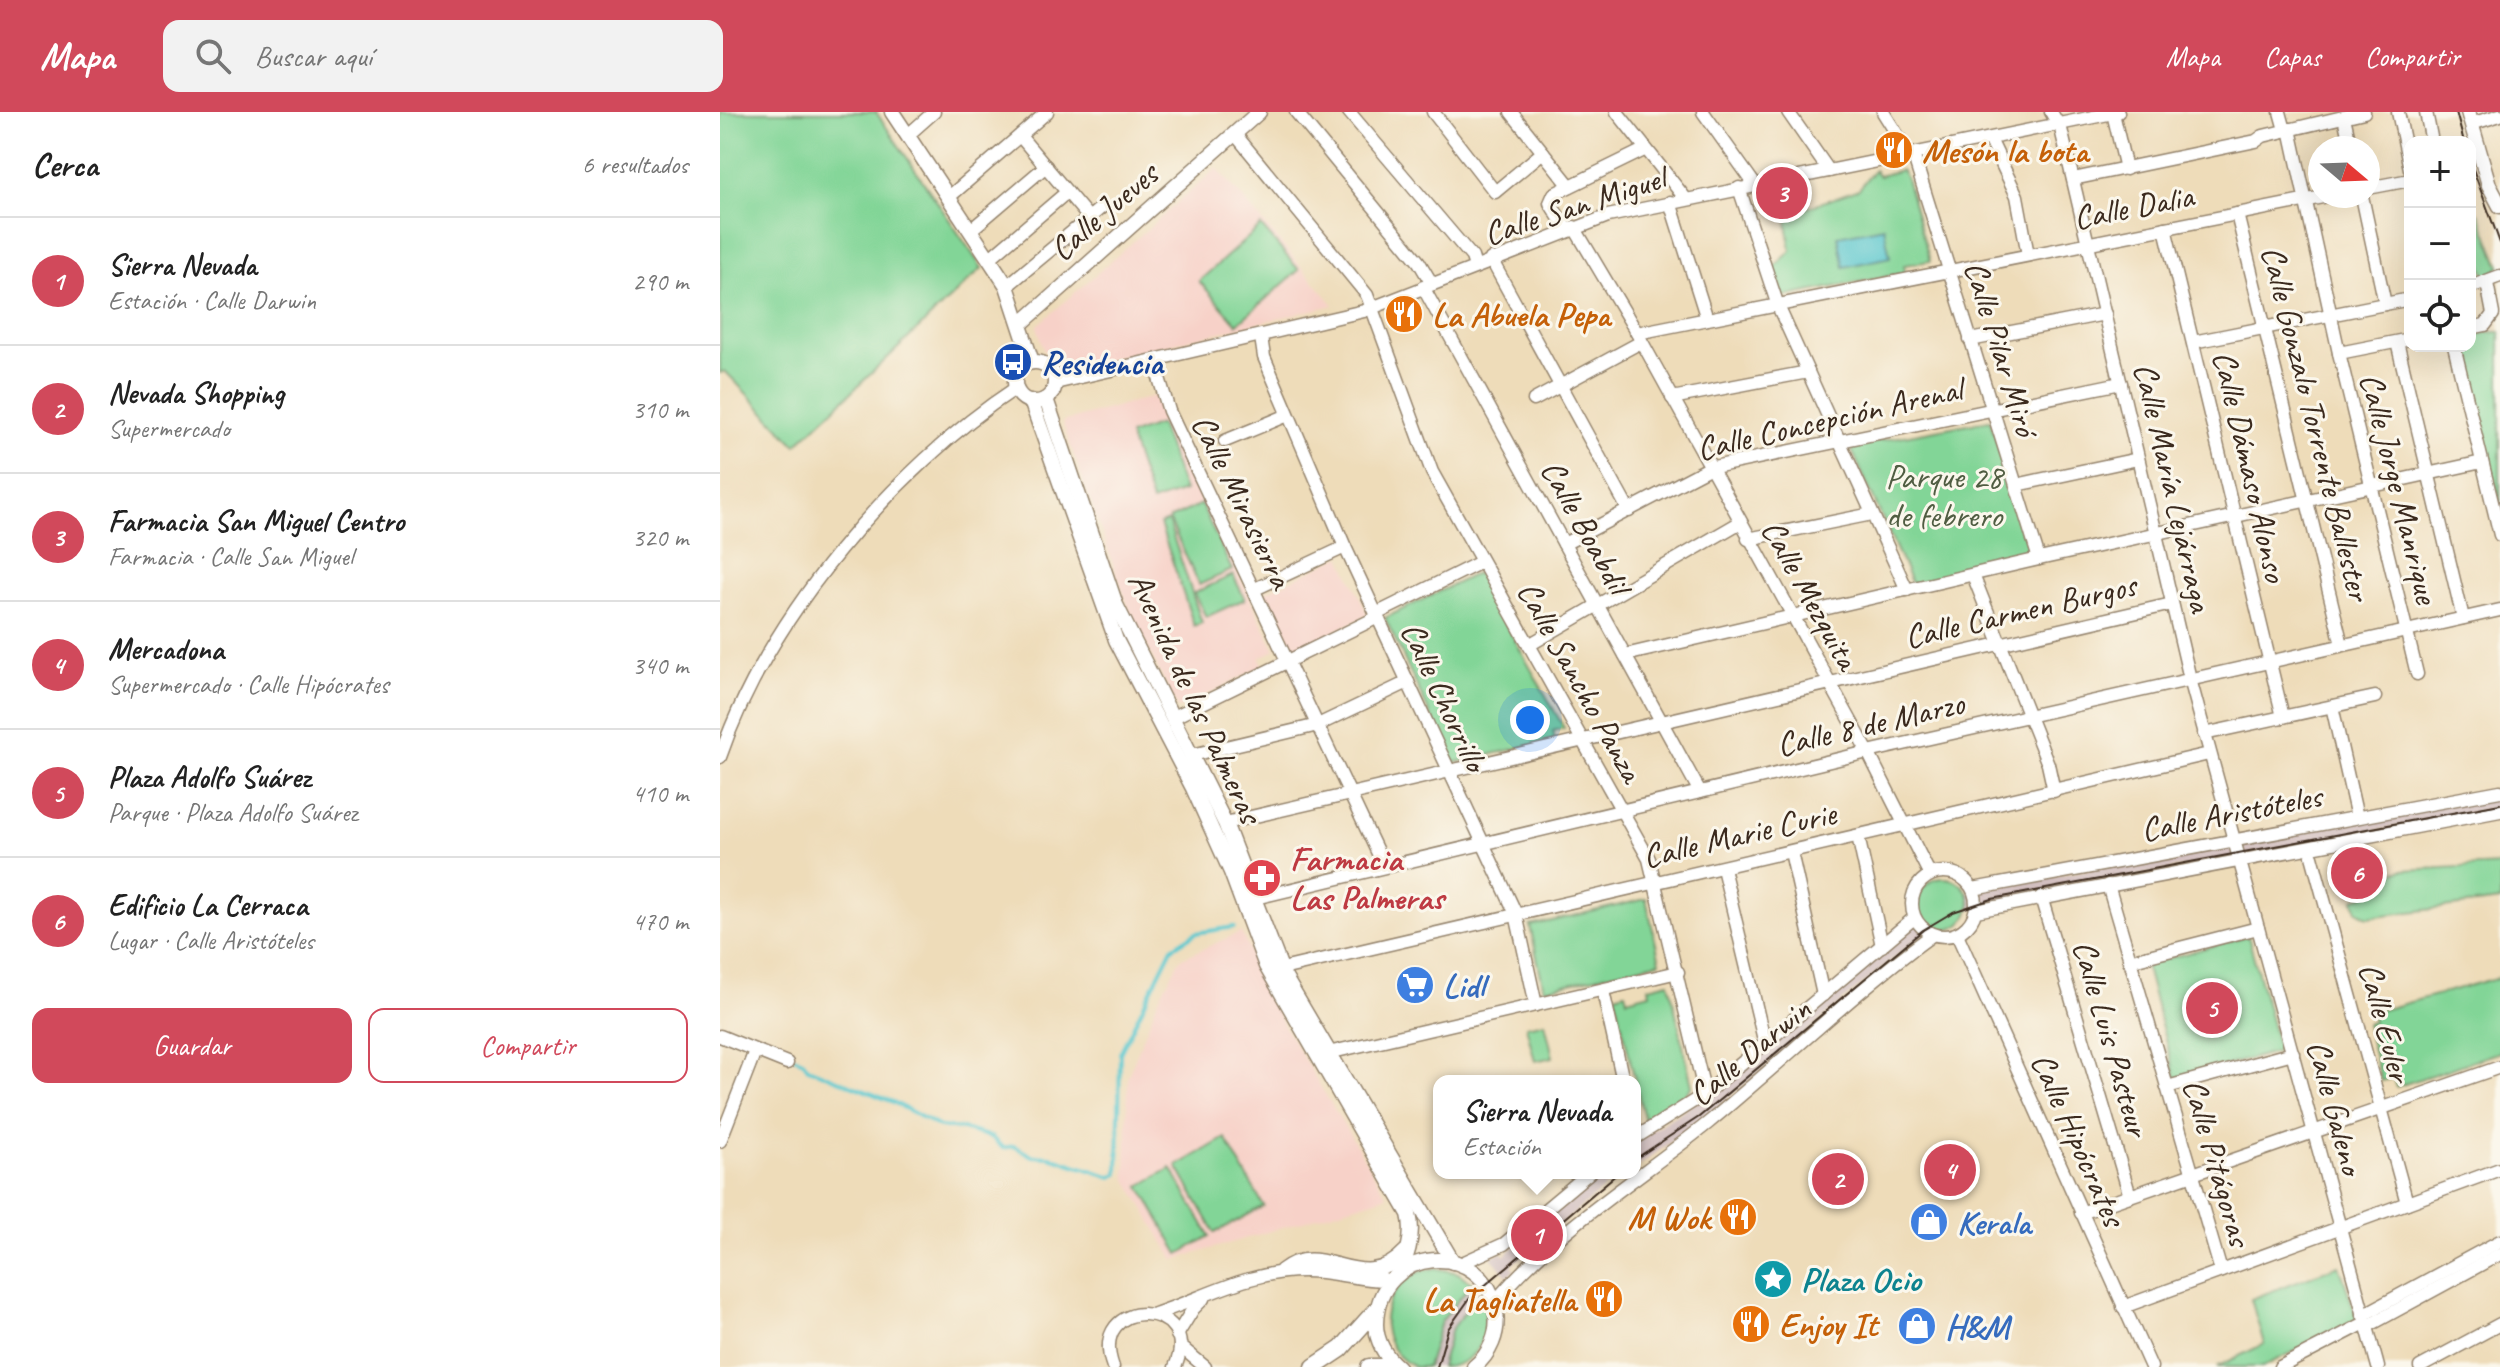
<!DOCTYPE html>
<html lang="es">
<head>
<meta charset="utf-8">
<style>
  :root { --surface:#fff; --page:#f2f2f2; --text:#222; --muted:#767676; --line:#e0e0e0; --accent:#d1495b }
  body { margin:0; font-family:Caveat,sans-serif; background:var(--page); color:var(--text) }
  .controls { position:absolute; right:24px; top:24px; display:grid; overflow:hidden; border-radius:16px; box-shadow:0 8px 32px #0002 }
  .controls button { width:72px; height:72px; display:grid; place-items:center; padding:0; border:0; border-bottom:2px solid var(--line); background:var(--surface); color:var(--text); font:40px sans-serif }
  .compass { position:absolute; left:1588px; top:24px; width:72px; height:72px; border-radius:50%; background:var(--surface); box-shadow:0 8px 32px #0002; rotate:109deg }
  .you { position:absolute; left:810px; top:608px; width:28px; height:28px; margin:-20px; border:6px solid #fff; border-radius:50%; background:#1a73e8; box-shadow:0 0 0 12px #1a73e833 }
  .badge { display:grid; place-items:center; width:52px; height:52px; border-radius:50%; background:var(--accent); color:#fff; font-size:26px; font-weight:700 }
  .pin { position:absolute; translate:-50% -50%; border:4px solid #fff; box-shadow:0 2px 8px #0006 }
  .popup { position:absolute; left:713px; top:963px; width:208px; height:104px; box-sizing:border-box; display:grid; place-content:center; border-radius:16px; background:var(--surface); filter:drop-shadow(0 2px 6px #0005); font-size:26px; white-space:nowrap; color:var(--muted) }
  .popup b { font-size:30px; color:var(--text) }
  .popup::after { content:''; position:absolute; left:50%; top:100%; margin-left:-16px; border:16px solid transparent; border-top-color:var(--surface) }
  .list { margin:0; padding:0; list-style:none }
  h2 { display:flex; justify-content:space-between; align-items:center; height:104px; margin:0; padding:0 32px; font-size:34px }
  h2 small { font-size:26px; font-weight:400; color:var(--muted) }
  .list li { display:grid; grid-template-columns:52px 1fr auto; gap:24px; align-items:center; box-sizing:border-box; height:128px; padding:0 32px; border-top:2px solid var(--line) }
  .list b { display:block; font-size:30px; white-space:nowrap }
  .list p { margin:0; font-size:26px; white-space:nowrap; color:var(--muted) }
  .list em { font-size:26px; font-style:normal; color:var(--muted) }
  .actions { display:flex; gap:16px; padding:24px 32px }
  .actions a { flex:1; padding:18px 0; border:2px solid var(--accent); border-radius:16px; text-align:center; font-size:28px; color:var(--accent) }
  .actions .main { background:var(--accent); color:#fff }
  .icon { flex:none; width:44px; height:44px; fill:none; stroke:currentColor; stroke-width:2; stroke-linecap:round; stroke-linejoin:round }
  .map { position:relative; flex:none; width:1780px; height:1255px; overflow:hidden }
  header { display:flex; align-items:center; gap:48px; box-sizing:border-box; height:112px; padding:0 40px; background:var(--accent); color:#fff }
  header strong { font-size:38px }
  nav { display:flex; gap:44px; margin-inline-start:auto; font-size:28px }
  .search { width:560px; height:72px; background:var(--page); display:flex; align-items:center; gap:20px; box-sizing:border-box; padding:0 28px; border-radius:16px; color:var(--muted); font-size:30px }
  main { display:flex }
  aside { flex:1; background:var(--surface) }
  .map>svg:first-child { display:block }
</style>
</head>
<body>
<header>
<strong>Mapa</strong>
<div class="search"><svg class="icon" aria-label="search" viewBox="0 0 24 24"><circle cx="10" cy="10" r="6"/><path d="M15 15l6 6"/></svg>Buscar aquí</div>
<nav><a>Mapa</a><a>Capas</a><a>Compartir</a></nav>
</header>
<main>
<aside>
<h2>Cerca<small>6 resultados</small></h2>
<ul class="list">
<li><span class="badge">1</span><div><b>Sierra Nevada</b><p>Estación · Calle Darwin</p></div><em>290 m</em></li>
<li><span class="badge">2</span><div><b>Nevada Shopping</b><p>Supermercado</p></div><em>310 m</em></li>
<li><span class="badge">3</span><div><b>Farmacia San Miguel Centro</b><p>Farmacia · Calle San Miguel</p></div><em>320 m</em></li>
<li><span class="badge">4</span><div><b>Mercadona</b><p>Supermercado · Calle Hipócrates</p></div><em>340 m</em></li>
<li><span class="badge">5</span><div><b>Plaza Adolfo Suárez</b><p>Parque · Plaza Adolfo Suárez</p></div><em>410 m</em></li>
<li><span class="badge">6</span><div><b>Edificio La Cerraca</b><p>Lugar · Calle Aristóteles</p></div><em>470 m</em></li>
</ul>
<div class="actions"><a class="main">Guardar</a><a>Compartir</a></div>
</aside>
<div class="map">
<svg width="1780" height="1255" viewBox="0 0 1780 1255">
  <rect width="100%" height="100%" fill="#fbf7ec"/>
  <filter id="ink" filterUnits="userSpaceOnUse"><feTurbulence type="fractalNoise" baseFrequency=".0125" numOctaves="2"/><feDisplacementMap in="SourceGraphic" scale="16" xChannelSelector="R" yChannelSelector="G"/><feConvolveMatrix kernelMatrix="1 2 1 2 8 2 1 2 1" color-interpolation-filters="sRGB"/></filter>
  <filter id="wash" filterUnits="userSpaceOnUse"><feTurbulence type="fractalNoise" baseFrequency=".006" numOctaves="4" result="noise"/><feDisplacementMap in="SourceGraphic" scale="32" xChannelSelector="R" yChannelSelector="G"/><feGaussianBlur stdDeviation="1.8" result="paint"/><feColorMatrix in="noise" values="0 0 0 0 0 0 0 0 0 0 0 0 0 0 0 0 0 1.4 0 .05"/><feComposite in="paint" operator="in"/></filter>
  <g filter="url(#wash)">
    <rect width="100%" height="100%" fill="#eedcb9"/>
    <g fill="#f7d1c8">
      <polygon points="497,56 614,193 384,248 376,254 352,260 346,258 342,249 324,238 317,214"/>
      <polygon points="434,284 555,538 540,546 544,554 458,597 411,502 342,310"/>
      <polygon points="621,444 648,503 572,540 544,481"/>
      <polygon points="521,820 564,914 667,1084 454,1148 406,1066 408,964 438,888 460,847"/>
    </g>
    <g fill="#d2bfc0">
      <polygon points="1780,682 1780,695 1267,792 1239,801 1195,828 996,996 915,1057 915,1029 981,987 1201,804 1236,785 1263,777"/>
      <polygon points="881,1061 910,1061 905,1065 901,1062 792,1153 795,1158 787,1164 771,1145 781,1140 784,1144"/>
      <polygon points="752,1171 760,1181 732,1216 721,1255 707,1255 721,1210"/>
    </g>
    <g fill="#82d597" stroke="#5e805a" stroke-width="2">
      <polygon points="0,0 156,0 262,156 76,333 5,259 0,261"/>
      <polygon points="1154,58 1159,64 1181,58 1186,66 1210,149 1184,153 1185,161 1063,185 1054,155 1071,139 1067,110 1075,100 1139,77"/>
      <polygon points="1759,101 1780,155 1766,166 1752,127 1752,103"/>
      <polygon points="541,114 579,158 517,212 479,169"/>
      <polygon points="1766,220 1780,220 1780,392 1745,245 1754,225"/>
      <polygon points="1270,308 1310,441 1192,472 1130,334"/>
      <polygon points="440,312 464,379 432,390 409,323"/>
      <polygon points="481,392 512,458 479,473 449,407"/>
      <polygon points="448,409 482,511 474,514 440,412"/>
      <polygon points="757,461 844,616 833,619 835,628 733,651 665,506"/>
      <polygon points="513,463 525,487 486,505 474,481"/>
      <polygon points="1780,753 1780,789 1648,805 1637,799 1634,787 1645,784 1642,767 1683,758"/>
      <circle cx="1224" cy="792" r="26"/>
      <polygon points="926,787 940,850 824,877 810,814"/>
      <polygon points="1528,824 1559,939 1456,967 1425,853"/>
      <polygon points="1780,865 1780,940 1676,975 1673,966 1661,969 1646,912 1653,910 1651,901"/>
      <polygon points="949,870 972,974 951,998 925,1011 895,883 905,880 907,887 930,881 929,875"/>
      <polygon points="825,910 833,945 815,949 806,914"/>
      <polygon points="505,1026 544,1094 495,1121 457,1054"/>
      <polygon points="451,1056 490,1124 459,1142 420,1074"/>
      <polygon points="1619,1153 1638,1209 1542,1255 1497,1255 1544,1232 1531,1187"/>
      <path d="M716 1156 738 1161 752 1171 721 1210 707 1255H694C644 1229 663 1162 716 1156Z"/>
      <path d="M760 1181C774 1215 761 1255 721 1255L732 1216Z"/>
    </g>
    <polygon fill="#5ac7ce" stroke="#4a7876" stroke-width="2" points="1164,115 1170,145 1124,155 1118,124"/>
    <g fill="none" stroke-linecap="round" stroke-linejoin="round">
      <polyline stroke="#5ac7ce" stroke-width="4" points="74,945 83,949 88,956 173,990 220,1015 243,1017 271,1025 283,1036 294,1034 312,1044 330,1045 392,1065 398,1062 400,941 452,836 476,821 514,815"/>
    </g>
  </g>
  <g filter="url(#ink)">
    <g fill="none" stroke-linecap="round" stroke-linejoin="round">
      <g stroke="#94836c" stroke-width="15">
        <g id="minor">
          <polyline points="576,0 699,150 712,172"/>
          <polyline points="629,0 752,145 755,155"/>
          <polyline points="713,0 775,80 823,40"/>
          <polyline points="791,0 850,74"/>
          <polyline points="897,0 965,86"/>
          <polyline points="983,0 1035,73"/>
          <polyline points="1068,0 1109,59"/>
          <polyline points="1163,0 1190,43"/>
          <polyline points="1331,0 1341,17 1470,567 1658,1255"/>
          <polyline points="1560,0 1565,18"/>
          <polyline points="1678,0 1690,57"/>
          <polyline points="1706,0 1712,30"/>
          <polyline points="1393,1 1406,57"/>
          <polyline points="1624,5 1631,36"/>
          <polyline points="1751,12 1780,3"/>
          <polyline points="1570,17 1619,241 1697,562"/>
          <polyline points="515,22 647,183 712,360 929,747 985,982"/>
          <polyline points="188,23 214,0"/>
          <polyline points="300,24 369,106"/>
          <polyline points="1270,27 1297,84 1308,143"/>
          <polyline points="1193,42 1319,447"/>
          <polyline points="1353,67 1536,29 1543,24 1644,0"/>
          <polyline points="1019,76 1058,194 1187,478"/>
          <polyline points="1648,76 1690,68"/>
          <polyline points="1642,84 1665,192"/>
          <polyline points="229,85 327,0"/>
          <polyline points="950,90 987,207"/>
          <polyline points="1517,102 1622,533"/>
          <polyline points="854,115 917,221 1148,640 1207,757 1213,762"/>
          <polyline points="1445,116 1563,605"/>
          <polyline points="252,117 326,54"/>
          <polyline points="847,118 830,91 834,82 926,37"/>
          <polyline points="270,146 347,80"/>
          <polyline points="771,147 909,399"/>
          <polyline points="287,174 382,95"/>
          <polyline points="703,175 980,680"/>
          <polyline points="1750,175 1780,164"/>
          <polyline points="1750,216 1765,213 1773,202 1767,171"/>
          <polyline points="917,221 1608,84"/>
          <polyline points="541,225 544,245 625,435 796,802 816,893"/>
          <polyline points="1250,228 1385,202"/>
          <polyline points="1473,230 1690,187"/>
          <polyline points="1677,230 1743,506"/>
          <polyline points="1734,234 1780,423"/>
          <polyline points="1619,241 1690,227"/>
          <polyline points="434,249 449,299 664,754"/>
          <polyline points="335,271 644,199 888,104 1398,0"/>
          <polyline points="952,286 1088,260"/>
          <polyline points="814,288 921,230"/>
          <polyline points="505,329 568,303"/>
          <polyline points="1296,373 1418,347"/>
          <polyline points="1028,427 1152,402"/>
          <polyline points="844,432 989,356 1401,271"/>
          <polyline points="1253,463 1328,652 1334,679"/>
          <polyline points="535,477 625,435"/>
          <polyline points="656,502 761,450"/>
          <polyline points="809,533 1019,411"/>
          <polyline points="905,543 1319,447 1762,350"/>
          <polyline points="1612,594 1636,701"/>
          <polyline points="452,606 658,505"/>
          <polyline points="1484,622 1655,585"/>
          <polyline points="472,643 598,613 688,570"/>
          <path d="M0 645C48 505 174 356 296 276"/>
          <polyline points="505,711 1452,492"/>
          <polyline points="1138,724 1162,834"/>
          <polyline points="1071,740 1103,883"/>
          <polyline points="1592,744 1687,1091"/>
          <polyline points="1003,756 1045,932"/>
          <circle cx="1224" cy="792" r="32"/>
          <polyline points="1388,773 1501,1159"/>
          <polyline points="1253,777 1780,679"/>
          <polyline points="1321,785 1410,1084"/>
          <polyline points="535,786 1148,640 1780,498"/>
          <polyline points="1256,799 1780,699"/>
          <polyline points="1237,822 1431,1255"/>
          <polyline points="1409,849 1538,816"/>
          <polyline points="562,857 1489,642"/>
          <polyline points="883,879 903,969"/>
          <polyline points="0,924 67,951"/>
          <polyline points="608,941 958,860"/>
          <polyline points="1447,975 1573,941"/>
          <polyline points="915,1026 985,982 1194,806"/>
          <polyline points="0,1029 35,939"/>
          <polyline points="1361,1101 1780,955"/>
          <polyline points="740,1152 784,1132 869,1061"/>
          <path d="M774 1191C833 1119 916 1069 988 1011 1063 949 1134 880 1212 823"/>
          <polyline points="1403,1195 1780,1057"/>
          <path d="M435 1202C486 1185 528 1159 584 1159 614 1159 641 1169 671 1168"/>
          <polyline points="1643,1203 1780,1129"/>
          <polyline points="1646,1215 1780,1142"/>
          <polyline points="457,1223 473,1197 483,1187"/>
          <polyline points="460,1234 485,1255"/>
          <path d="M393 1255C366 1182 485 1187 455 1255"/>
          <polyline points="1560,1255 1645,1211"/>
          <polyline points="1700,1255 1780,1212"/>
        </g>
      </g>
      <g stroke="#94836c" stroke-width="17">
        <g id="major">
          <polyline points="172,0 287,174 312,250"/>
          <polyline points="1748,0 1769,73 1780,94"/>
          <polyline points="302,211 539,0"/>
          <circle cx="315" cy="270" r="20"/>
          <polyline points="326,287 396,493 505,711 564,864 733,1150"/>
          <path d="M311 289 396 528 473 676 511 760 546 854 689 1102C694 1121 689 1140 681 1158"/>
          <path d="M562 1159C603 1125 641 1188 686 1139"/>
          <path d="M678 1255C665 1245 656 1228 656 1212 657 1133 766 1125 776 1200 779 1222 770 1242 754 1255"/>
        </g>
      </g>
      <g stroke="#94836c" stroke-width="19">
        <g id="highway">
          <polyline points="594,1255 621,1237 656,1198"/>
          <polyline points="649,1255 669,1255"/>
        </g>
      </g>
      <use href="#minor" stroke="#fff" stroke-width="12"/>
      <use href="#major" stroke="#fff" stroke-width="14"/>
      <use href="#highway" stroke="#fff" stroke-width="16"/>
      <g stroke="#3b2a1e" stroke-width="2">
        <polyline points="1736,0 1744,30"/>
        <polyline points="1750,49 1780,131"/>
        <polyline points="915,1047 979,1005 1203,818 1233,800 1272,787 1780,692"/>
        <polyline points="717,1255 728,1217 750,1186 898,1061"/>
      </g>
    </g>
  </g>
  <defs>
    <g id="restaurant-disc" transform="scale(2)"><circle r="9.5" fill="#e8710a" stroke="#fbf7ec"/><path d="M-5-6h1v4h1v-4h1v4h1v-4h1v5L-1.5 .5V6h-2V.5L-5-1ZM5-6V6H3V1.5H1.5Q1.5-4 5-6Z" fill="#fff"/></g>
    <g id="bus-disc" transform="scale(2)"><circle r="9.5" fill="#1a4fb4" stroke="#fbf7ec"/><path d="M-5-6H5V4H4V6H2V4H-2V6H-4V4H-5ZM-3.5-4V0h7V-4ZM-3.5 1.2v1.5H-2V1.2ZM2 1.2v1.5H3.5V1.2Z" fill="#fff"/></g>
    <g id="pharmacy-disc" transform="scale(2)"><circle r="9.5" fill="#e0444e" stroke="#fbf7ec"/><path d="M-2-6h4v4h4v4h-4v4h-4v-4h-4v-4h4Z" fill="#fff"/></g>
    <g id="supermarket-disc" transform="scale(2)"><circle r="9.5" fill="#3f7fe0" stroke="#fbf7ec"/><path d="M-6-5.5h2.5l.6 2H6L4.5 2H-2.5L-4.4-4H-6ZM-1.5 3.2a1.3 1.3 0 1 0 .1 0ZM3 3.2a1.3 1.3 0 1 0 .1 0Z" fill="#fff"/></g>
    <g id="shop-disc" transform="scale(2)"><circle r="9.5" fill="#3f7fe0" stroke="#fbf7ec"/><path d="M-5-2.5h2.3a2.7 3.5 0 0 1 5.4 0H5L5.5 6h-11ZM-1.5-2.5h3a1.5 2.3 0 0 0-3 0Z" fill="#fff"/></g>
    <g id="sight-disc" transform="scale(2)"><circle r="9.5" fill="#0f9aa8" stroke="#fbf7ec"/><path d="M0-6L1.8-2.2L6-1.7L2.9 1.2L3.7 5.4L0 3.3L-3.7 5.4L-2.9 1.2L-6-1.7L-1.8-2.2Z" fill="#fff"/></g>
  </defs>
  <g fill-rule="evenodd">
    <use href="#restaurant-disc" x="1174" y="38"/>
    <use href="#restaurant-disc" x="684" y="202"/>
    <use href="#bus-disc" x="293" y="250"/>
    <use href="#pharmacy-disc" x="542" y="766"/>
    <use href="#supermarket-disc" x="695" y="873"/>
    <use href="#restaurant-disc" x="1018" y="1105"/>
    <use href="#shop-disc" x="1209" y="1110"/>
    <use href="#sight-disc" x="1053" y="1167"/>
    <use href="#restaurant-disc" x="884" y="1187"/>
    <use href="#restaurant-disc" x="1031" y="1212"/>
    <use href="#shop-disc" x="1197" y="1214"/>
  </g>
  <g text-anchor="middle" stroke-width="6" stroke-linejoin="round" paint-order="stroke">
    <g font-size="34" font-weight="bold" fill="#c56008" stroke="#fbf7ec" text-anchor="start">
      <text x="1202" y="50">Mesón la bota</text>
      <text x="712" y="214">La Abuela Pepa</text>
      <text x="990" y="1117" text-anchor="end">M Wok</text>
      <text x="856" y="1199" text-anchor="end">La Tagliatella</text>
      <text x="1059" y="1224">Enjoy It</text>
    </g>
    <g font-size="34" fill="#3b2a1e" stroke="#fbf7ec">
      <text transform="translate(854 93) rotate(-18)" y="12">Calle San Miguel</text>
      <text transform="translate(1413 94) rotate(-11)" y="12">Calle Dalia</text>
      <text transform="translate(383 99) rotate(-41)" y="12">Calle Jueves</text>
      <text transform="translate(1282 236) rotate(73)" y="12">Calle Pilar Miró</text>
      <text transform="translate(1109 306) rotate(-13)" y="12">Calle Concepción Arenal</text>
      <text transform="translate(1597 311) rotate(76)" y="12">Calle Gonzalo Torrente Ballester</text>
      <text transform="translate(1531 354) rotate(77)" y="12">Calle Dámaso Alonso</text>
      <text transform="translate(1454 375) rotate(77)" y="12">Calle María Lejárraga</text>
      <text transform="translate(1680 376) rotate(76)" y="12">Calle Jorge Manrique</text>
      <text transform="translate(523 389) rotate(64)" y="12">Calle Mirasierra</text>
      <text transform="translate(866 414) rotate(61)" y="12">Calle Boabdil</text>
      <text transform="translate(1091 482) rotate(61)" y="12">Calle Mezquita</text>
      <text transform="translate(1300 498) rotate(-13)" y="12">Calle Carmen Burgos</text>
      <text transform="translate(861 569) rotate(61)" y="12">Calle Sancho Panza</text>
      <text transform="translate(725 584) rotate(65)" y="12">Calle Chorrillo</text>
      <text transform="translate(476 585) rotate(65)" y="12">Avenida de las Palmeras</text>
      <text transform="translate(1150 611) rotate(-13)" y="12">Calle 8 de Marzo</text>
      <text transform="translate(1511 700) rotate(-11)" y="12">Calle Aristóteles</text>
      <text transform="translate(1019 722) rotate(-13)" y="12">Calle Marie Curie</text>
      <text transform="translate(1666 910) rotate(75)" y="12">Calle Euler</text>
      <text transform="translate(1392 926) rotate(74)" y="12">Calle Luis Pasteur</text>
      <text transform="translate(1029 939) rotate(-40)" y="12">Calle Darwin</text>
      <text transform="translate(1616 995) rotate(75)" y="12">Calle Galeno</text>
      <text transform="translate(1359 1027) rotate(66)" y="12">Calle Hipócrates</text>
      <text transform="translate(1498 1050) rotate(74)" y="12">Calle Pitágoras</text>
    </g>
    <g font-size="34" font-weight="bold" fill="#164399" stroke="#fbf7ec" text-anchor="start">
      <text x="321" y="262">Residencia</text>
    </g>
    <g font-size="34" fill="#505d42" stroke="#fbf7ec">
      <text x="1224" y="376">Parque 28<tspan x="1224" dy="39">de febrero</tspan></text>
    </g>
    <g font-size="34" font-weight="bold" fill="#be3a42" stroke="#fbf7ec" text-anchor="start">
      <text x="570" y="758">Farmacia<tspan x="570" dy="39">Las Palmeras</tspan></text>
    </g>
    <g font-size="34" font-weight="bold" fill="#366cbe" stroke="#fbf7ec" text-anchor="start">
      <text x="723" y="885">Lidl</text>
      <text x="1237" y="1122">Kerala</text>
      <text x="1225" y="1226">H&amp;M</text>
    </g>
    <g font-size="34" font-weight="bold" fill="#0d838f" stroke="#fbf7ec" text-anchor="start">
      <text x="1081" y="1179">Plaza Ocio</text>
    </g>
  </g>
</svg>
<div class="controls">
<button>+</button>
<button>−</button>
<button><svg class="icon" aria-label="locate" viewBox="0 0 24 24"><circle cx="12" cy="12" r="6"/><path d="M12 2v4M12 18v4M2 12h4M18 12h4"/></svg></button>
</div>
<svg class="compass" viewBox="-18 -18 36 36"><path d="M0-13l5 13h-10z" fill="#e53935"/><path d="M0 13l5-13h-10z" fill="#767676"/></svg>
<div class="you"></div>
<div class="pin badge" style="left:817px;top:1123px">1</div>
<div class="popup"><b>Sierra Nevada</b>Estación</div>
<div class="pin badge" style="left:1118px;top:1067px">2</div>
<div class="pin badge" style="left:1062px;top:81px">3</div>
<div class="pin badge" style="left:1230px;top:1058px">4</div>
<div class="pin badge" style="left:1492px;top:896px">5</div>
<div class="pin badge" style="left:1637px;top:761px">6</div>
</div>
</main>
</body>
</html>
